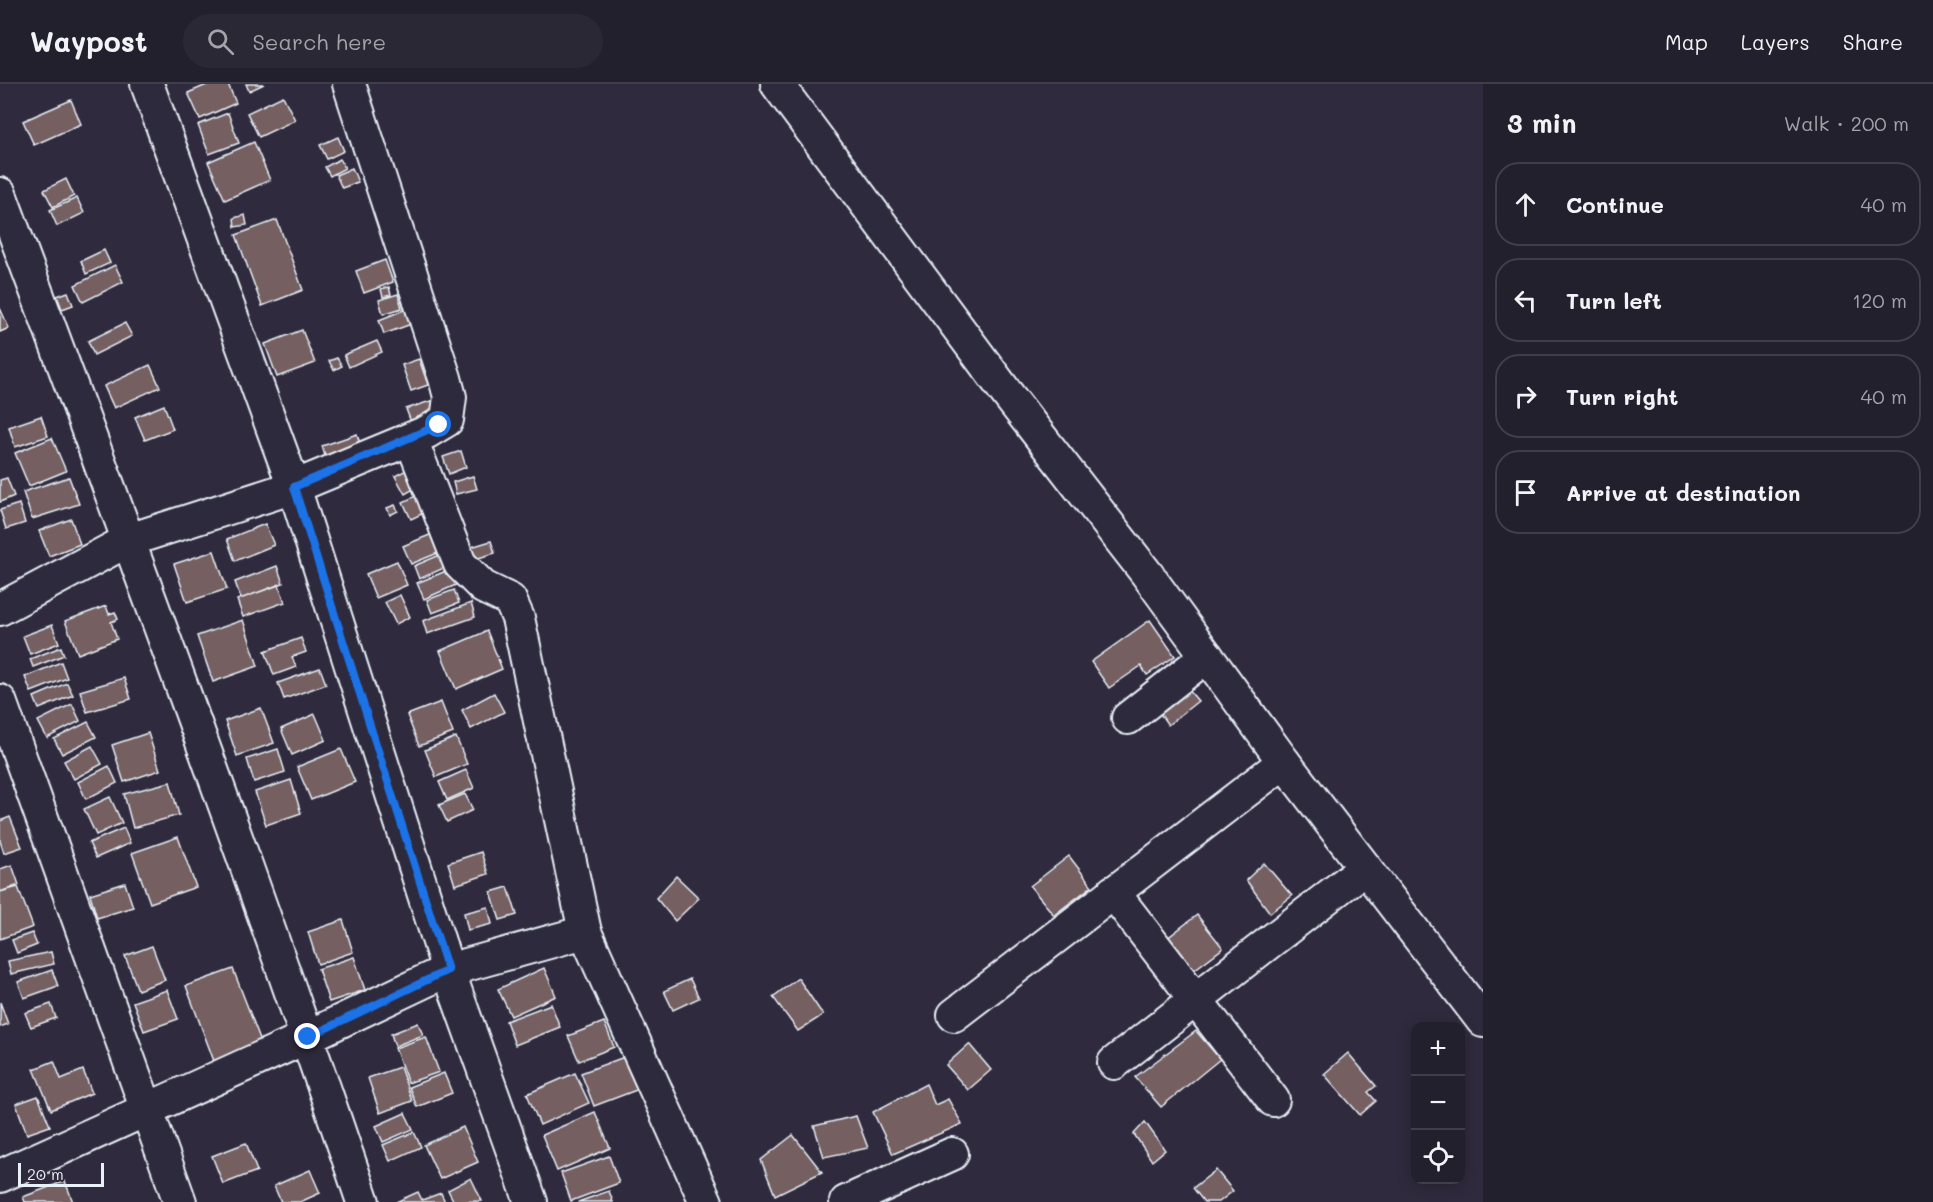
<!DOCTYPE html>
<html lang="en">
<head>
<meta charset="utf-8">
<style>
  :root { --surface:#23202e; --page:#2b2836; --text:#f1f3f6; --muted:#a3a3aa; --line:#403e4a }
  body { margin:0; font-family:Mali,sans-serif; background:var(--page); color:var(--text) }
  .controls { position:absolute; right:18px; bottom:18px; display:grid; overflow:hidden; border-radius:12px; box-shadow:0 3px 15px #0003 }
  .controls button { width:54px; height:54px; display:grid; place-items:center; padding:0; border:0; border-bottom:2px solid var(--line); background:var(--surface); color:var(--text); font:30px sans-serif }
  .scale { position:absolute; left:18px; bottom:15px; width:86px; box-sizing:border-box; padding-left:6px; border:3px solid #e8f1f8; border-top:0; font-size:16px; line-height:21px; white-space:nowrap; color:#e8f1f8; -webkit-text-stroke:4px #2f2a3d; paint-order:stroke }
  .stop { position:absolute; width:18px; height:18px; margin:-14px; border:4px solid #1a73e8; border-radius:50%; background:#fff }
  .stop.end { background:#1a73e8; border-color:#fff; box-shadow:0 2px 6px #0008 }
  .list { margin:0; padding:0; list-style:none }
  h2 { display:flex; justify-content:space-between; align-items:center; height:78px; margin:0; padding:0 24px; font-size:26px }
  h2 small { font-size:20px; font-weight:400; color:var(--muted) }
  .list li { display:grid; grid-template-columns:39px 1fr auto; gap:18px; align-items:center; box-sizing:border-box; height:84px; margin:0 12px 12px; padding:0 12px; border:2px solid var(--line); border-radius:24px }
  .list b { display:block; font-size:22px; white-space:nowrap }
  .list em { font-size:20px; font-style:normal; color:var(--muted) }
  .icon { flex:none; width:33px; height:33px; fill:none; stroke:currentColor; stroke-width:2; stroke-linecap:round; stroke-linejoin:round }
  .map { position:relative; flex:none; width:1483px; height:1118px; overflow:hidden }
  header { display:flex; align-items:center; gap:36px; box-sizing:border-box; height:84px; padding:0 30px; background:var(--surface); border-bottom:2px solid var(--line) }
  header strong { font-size:28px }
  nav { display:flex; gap:33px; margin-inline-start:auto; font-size:21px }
  .search { width:420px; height:54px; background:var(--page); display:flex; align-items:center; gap:15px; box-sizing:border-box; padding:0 21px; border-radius:33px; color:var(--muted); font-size:22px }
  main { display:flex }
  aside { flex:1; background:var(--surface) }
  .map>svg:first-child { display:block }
</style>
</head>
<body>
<header>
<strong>Waypost</strong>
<div class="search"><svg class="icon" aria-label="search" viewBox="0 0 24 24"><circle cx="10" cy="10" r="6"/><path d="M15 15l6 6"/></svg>Search here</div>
<nav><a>Map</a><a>Layers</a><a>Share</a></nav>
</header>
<main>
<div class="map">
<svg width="1483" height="1118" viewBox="0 0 1483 1118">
  <rect width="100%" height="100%" fill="#2f2a3d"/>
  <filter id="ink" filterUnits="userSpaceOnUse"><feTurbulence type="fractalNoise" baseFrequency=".0167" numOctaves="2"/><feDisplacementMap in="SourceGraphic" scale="12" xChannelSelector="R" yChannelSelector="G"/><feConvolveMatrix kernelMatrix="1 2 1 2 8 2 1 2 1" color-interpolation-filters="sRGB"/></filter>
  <g filter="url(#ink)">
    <g fill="#745f61" stroke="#e8f1f8" stroke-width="1.5">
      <polygon points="209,0 228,0 236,19 200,35 188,9"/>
      <polygon points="246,0 264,0 249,7"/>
      <polygon points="283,12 295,36 259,53 247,29"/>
      <polygon points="71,16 81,40 34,61 23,37"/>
      <polygon points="228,29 239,59 209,70 198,41"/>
      <polygon points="338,53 344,67 327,75 320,61"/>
      <polygon points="254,58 270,96 225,116 208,78"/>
      <polygon points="340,75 345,84 330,92 325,83"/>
      <polygon points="352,84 358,98 342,104 336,91"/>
      <polygon points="66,95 74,112 53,123 44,106"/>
      <polygon points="77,114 84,129 57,142 50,126"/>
      <polygon points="245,131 247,141 235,143 234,134"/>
      <polygon points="277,136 303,206 262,222 236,151"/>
      <polygon points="104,166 110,179 86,190 81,177"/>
      <polygon points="385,176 393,198 364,209 356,187"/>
      <polygon points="115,181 123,198 83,218 75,201"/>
      <polygon points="389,203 391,211 383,213 381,205"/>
      <polygon points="68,208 73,221 62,225 57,212"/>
      <polygon points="398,210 402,224 383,230 379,216"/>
      <polygon points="0,224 9,244 0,248"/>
      <polygon points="409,224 414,239 384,250 379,236"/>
      <polygon points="125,239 132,252 94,271 88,257"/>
      <polygon points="302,246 315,279 277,293 265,260"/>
      <polygon points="377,257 382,268 349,283 344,271"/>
      <polygon points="337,274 342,282 334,286 329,277"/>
      <polygon points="419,275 428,301 411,307 402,281"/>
      <polygon points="150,281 160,303 114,324 104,302"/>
      <polygon points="434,316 438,329 411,338 406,325"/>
      <polygon points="164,321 173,345 145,356 135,333"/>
      <polygon points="41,332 48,352 15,363 9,343"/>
      <polygon points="357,350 361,363 326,375 322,362"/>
      <polygon points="52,354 66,387 29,402 15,369"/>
      <polygon points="461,367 466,383 449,390 443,373"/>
      <polygon points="412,383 422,400 405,410 395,392"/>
      <polygon points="473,392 477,405 456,410 453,398"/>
      <polygon points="69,393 79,420 32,435 23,408"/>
      <polygon points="7,394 14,412 0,418 0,396"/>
      <polygon points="422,409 430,426 411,435 403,418"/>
      <polygon points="19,420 25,439 6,445 0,426"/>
      <polygon points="395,421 398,427 390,431 387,424"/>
      <polygon points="71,435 80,460 49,472 39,447"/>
      <polygon points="265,440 274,461 235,477 227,455"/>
      <polygon points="437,448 445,466 411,480 403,462"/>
      <polygon points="491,457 495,469 475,475 471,463"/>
      <polygon points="214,467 227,505 187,518 174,480"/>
      <polygon points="447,468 453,480 419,495 414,482"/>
      <polygon points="397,477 407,501 376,514 366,490"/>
      <polygon points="277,482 283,499 241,515 235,498"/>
      <polygon points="451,485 458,500 424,515 417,499"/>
      <polygon points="279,501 285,518 243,533 237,516"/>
      <polygon points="454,506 459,519 432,529 427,516"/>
      <polygon points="400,511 410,533 396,540 385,518"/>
      <polygon points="471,519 475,533 427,550 423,537"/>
      <polygon points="106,522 109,530 115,528 118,535 111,538 117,555 78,570 65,537"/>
      <polygon points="243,536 258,582 213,598 197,552"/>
      <polygon points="1150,536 1175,572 1147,591 1141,582 1109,604 1091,578"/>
      <polygon points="52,541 59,559 30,570 23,552"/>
      <polygon points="487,547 502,585 456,605 440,567"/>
      <polygon points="301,554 306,568 292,573 296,583 274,591 265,567"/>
      <polygon points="61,563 64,571 33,583 30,575"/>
      <polygon points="61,578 67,594 31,608 25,593"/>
      <polygon points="320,584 326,600 284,615 278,599"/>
      <polygon points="124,594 131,615 87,628 80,607"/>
      <polygon points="67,599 73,611 39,625 34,613"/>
      <polygon points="1187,604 1198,617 1168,641 1158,627"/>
      <polygon points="494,609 504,628 471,645 462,626"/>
      <polygon points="441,618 453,649 419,662 407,631"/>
      <polygon points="72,620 80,637 47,654 38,637"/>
      <polygon points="261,624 274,659 237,672 225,637"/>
      <polygon points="315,630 326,656 292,671 281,645"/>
      <polygon points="88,638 96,653 62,670 54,655"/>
      <polygon points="148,649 160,686 124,698 112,661"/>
      <polygon points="456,653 467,680 436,693 425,666"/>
      <polygon points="92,662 102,680 74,695 64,677"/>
      <polygon points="278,665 285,688 254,698 247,675"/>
      <polygon points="341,665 355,698 311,716 297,683"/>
      <polygon points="109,682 117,699 86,715 78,698"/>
      <polygon points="466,686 474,704 447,716 439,698"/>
      <polygon points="291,696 301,729 266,741 255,708"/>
      <polygon points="170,698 179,731 133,744 124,710"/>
      <polygon points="465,710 473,726 447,738 439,721"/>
      <polygon points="110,713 122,739 96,751 84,725"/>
      <polygon points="10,733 22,763 4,769 0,757 0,737"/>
      <polygon points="124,744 130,759 96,774 89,759"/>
      <polygon points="178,753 196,803 150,819 132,769"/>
      <polygon points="481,768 488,790 455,801 448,779"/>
      <polygon points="1069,772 1092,802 1054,831 1030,802"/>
      <polygon points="1264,779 1292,812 1270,829 1246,796"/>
      <polygon points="12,781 19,801 0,808 0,785"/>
      <polygon points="676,792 699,814 675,837 656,814"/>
      <polygon points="125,799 133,823 97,834 90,810"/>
      <polygon points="18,803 33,843 0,855 0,808"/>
      <polygon points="508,803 517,831 500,836 491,808"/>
      <polygon points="488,823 492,840 468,846 464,829"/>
      <polygon points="1197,831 1223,864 1186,892 1161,859"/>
      <polygon points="343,836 353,868 318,880 308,848"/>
      <polygon points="32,849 37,861 17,869 12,856"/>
      <polygon points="152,862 165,896 138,906 125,872"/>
      <polygon points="51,868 54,880 11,890 8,877"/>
      <polygon points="354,873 365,906 329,918 318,885"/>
      <polygon points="544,884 556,912 511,932 498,905"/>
      <polygon points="233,885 262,960 214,977 186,902"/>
      <polygon points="52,886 58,902 24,914 18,898"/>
      <polygon points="798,894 823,931 798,947 773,913"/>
      <polygon points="690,895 699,914 673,926 664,907"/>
      <polygon points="167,906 178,935 144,947 133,918"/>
      <polygon points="0,918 8,940 0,943"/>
      <polygon points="51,920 56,934 31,943 25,929"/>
      <polygon points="551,920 560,943 515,961 506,937"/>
      <polygon points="604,938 614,963 579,977 568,952"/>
      <polygon points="418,939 423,951 395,962 391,950"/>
      <polygon points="1196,947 1220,975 1161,1023 1135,993"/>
      <polygon points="426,953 439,988 408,999 395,964"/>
      <polygon points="969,960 991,986 968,1006 946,981"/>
      <polygon points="1348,969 1376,1002 1368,1008 1376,1017 1360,1031 1324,990"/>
      <polygon points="627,972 639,1005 594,1022 581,989"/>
      <polygon points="54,977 61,995 83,986 92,1009 51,1026 34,985"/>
      <polygon points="400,983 412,1017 380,1029 368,994"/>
      <polygon points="444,989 452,1009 417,1023 409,1003"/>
      <polygon points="575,989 589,1019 540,1041 527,1010"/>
      <polygon points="926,1000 935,1021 948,1015 962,1040 893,1070 873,1028"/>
      <polygon points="38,1012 50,1042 27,1050 16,1020"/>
      <polygon points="595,1028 610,1064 557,1087 542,1051"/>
      <polygon points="405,1029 413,1045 383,1058 376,1042"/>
      <polygon points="856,1032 868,1064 824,1073 814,1042"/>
      <polygon points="1145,1038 1165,1066 1152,1077 1134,1050"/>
      <polygon points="463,1043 478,1078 440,1095 424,1061"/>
      <polygon points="414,1048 421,1063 390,1077 383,1061"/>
      <polygon points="793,1051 822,1088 775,1111 761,1076"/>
      <polygon points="246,1059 257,1087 223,1100 212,1072"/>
      <polygon points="609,1072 619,1099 571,1117 561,1089"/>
      <polygon points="310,1086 320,1109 300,1118 281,1118 274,1102"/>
      <polygon points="1216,1086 1233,1107 1219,1118 1204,1118 1193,1104"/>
      <polygon points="471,1094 482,1117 454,1118 448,1106"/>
      <polygon points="65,1097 73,1118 25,1118 23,1113"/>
      <polygon points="609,1107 613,1118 578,1118"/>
      <polygon points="418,1108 422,1116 441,1109 445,1118 396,1118"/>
    </g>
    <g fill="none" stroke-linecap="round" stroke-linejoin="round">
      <g stroke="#e8f1f8" stroke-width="36">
        <g id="minor">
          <polyline points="147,0 294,403 448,886 531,1118"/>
          <polyline points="777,0 1008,311 1147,490 1284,678 1483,937"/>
          <path d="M0 110C125 445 249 780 363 1118"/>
          <polyline points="411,355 460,480 483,503 510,516 518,534 585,848 706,1118"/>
          <polyline points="0,525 129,456 294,403 427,348 447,336 450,313 445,294 349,0"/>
          <polyline points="0,617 180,1118"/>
          <polyline points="1128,634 1207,572"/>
          <polyline points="1113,808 1273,1016"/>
          <polyline points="954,931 1284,678"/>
          <polyline points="1114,979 1365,784"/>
          <polyline points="0,1092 307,953 448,886 585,848"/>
          <polyline points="846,1118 952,1070"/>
        </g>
      </g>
      <use href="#minor" stroke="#2f2a3d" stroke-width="32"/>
    </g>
  </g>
  <g fill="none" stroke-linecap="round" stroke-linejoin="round" filter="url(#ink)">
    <polyline stroke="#1a73e8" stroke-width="8" points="308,953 448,886 294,403 439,341"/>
  </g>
</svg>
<div class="controls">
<button>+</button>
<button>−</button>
<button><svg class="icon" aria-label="locate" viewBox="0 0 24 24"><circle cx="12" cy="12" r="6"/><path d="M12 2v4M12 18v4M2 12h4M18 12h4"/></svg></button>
</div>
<div class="scale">20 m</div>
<div class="stop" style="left:439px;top:341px"></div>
<div class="stop end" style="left:308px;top:953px"></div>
</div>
<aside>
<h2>3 min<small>Walk · 200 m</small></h2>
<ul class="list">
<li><svg class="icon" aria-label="ahead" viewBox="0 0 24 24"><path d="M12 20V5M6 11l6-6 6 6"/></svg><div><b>Continue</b></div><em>40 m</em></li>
<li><svg class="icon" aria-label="left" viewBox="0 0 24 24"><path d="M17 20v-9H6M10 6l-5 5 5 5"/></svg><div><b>Turn left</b></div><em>120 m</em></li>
<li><svg class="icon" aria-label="right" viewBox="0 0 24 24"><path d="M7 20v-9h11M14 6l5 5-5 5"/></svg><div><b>Turn right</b></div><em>40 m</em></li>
<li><svg class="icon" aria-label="arrive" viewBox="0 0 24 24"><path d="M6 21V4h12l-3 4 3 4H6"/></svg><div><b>Arrive at destination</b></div></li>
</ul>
</aside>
</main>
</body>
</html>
